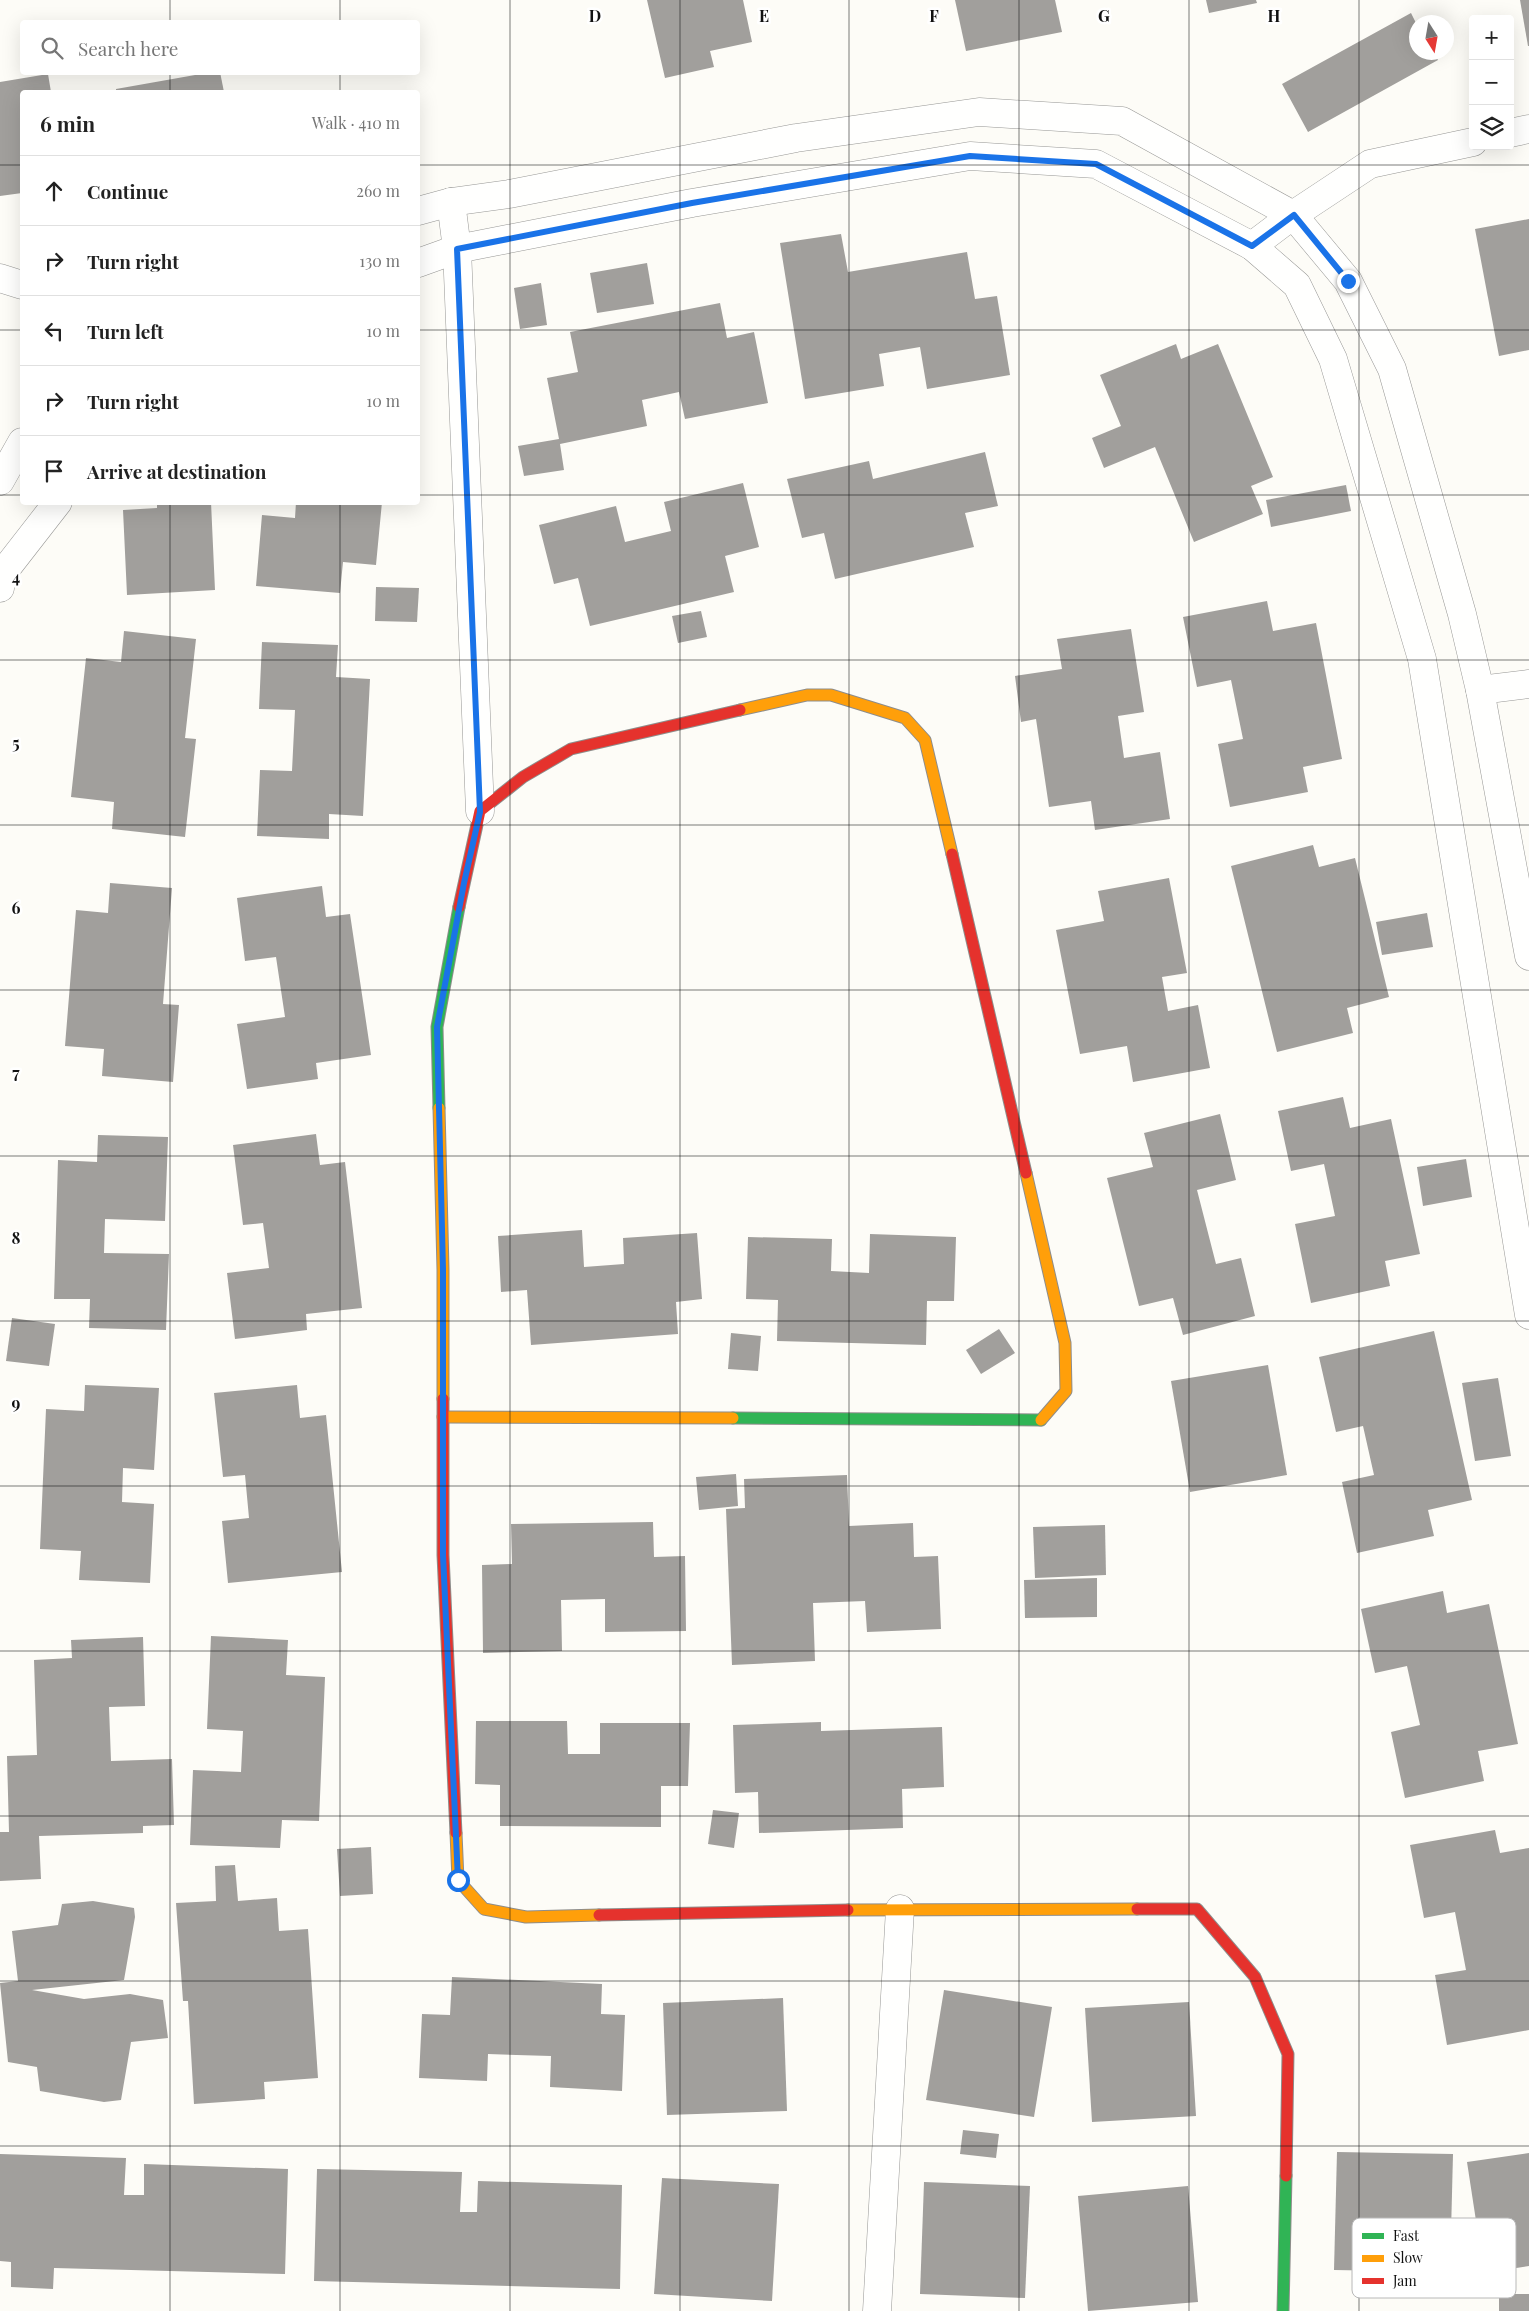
<!DOCTYPE html>
<html lang="en">
<head>
<meta charset="utf-8">
<style>
  :root { --surface:#fff; --page:#f6f6f6; --text:#222; --muted:#767676; --line:#e0e0e0 }
  body { margin:0; font-family:"Playfair Display",serif; background:var(--page); color:var(--text) }
  .controls { position:absolute; right:15px; top:15px; display:grid; overflow:hidden; border-radius:5px; box-shadow:0 5px 20px #0002 }
  .controls button { width:45px; height:45px; display:grid; place-items:center; padding:0; border:0; border-bottom:1px solid var(--line); background:var(--surface); color:var(--text); font:25px sans-serif }
  .compass { position:absolute; left:1409px; top:15px; width:45px; height:45px; border-radius:50%; background:var(--surface); box-shadow:0 5px 20px #0002; rotate:169deg }
  .stop { position:absolute; width:15px; height:15px; margin:-11px; border:4px solid #1a73e8; border-radius:50%; background:#fff }
  .stop.end { background:#1a73e8; border-color:#fff; box-shadow:0 1px 5px #0008 }
  .list { margin:0; padding:0; list-style:none }
  h2 { display:flex; justify-content:space-between; align-items:center; height:65px; margin:0; padding:0 20px; font-size:21px }
  h2 small { font-size:16px; font-weight:400; color:var(--muted) }
  .list li { display:grid; grid-template-columns:32px 1fr auto; gap:15px; align-items:center; box-sizing:border-box; height:70px; padding:0 20px; border-top:1px solid var(--line) }
  .list b { display:block; font-size:19px; white-space:nowrap }
  .list em { font-size:16px; font-style:normal; color:var(--muted) }
  .icon { flex:none; width:28px; height:28px; fill:none; stroke:currentColor; stroke-width:2; stroke-linecap:round; stroke-linejoin:round }
  .map { position:relative; flex:none; width:1529px; height:2311px; overflow:hidden }
  .search { position:absolute; background:var(--surface); box-shadow:0 5px 20px #0002; left:20px; top:20px; width:400px; height:55px; display:flex; align-items:center; gap:12px; box-sizing:border-box; padding:0 18px; border-radius:5px; color:var(--muted); font-size:19px }
  .panel { position:absolute; background:var(--surface); box-shadow:0 5px 20px #0002; left:20px; top:90px; width:400px; height:415px; border-radius:5px }
  .map>svg:first-child { display:block }
</style>
</head>
<body>
<div class="map">
<svg width="1529" height="2311" viewBox="0 0 1529 2311">
  <rect width="100%" height="100%" fill="#fdfcf7"/>
  <g fill="#a19f9c">
    <polygon points="647,0 743,0 752,42 710,51 714,67 665,78"/>
    <polygon points="955,0 1055,0 1062,32 966,51"/>
    <polygon points="1206,0 1256,0 1257,3 1209,13"/>
    <polygon points="1520,0 1529,0 1529,46 1528,46"/>
    <polygon points="1411,13 1416,23 1416,52 1433,52 1438,60 1308,132 1282,84"/>
    <polygon points="212,72 220,72 224,92 116,92 116,89"/>
    <polygon points="48,74 51,92 22,92 22,193 0,196 0,82"/>
    <polygon points="1529,219 1529,350 1499,356 1475,229"/>
    <polygon points="841,234 848,272 967,252 975,299 997,296 1010,375 927,389 920,347 879,354 884,386 805,399 780,243"/>
    <polygon points="647,263 654,304 597,313 590,273"/>
    <polygon points="541,283 547,325 520,329 514,288"/>
    <polygon points="720,303 727,338 754,332 768,403 685,419 679,392 642,400 647,426 560,444 564,470 524,476 518,446 559,439 547,378 578,372 570,332"/>
    <polygon points="1176,344 1181,359 1218,344 1273,477 1251,486 1263,514 1194,542 1155,447 1104,468 1092,438 1121,426 1100,375"/>
    <polygon points="985,452 998,506 965,513 974,547 835,579 824,533 802,538 787,479 869,461 873,479"/>
    <polygon points="743,483 759,547 725,556 734,592 590,626 578,578 554,584 539,525 616,506 625,542 671,531 664,502"/>
    <polygon points="1346,485 1351,511 1271,527 1266,500"/>
    <polygon points="157,502 211,502 215,590 127,595 123,510 157,508"/>
    <polygon points="296,502 382,502 376,565 343,562 340,593 256,586 262,515 295,518"/>
    <polygon points="376,587 419,588 417,622 375,621"/>
    <polygon points="1267,601 1273,631 1316,623 1342,759 1303,767 1308,792 1230,807 1218,744 1243,739 1231,680 1197,687 1183,617"/>
    <polygon points="701,611 707,637 678,643 672,616"/>
    <polygon points="1131,629 1144,712 1118,716 1124,758 1160,752 1170,819 1095,830 1091,801 1049,807 1036,719 1021,722 1015,676 1062,669 1057,639"/>
    <polygon points="124,631 196,639 185,738 196,739 185,837 112,829 114,802 71,797 86,658 121,662"/>
    <polygon points="262,642 338,645 336,677 370,679 363,816 329,814 329,839 257,836 260,770 292,771 295,710 259,709"/>
    <polygon points="1313,845 1319,867 1355,858 1389,997 1347,1008 1353,1033 1277,1052 1231,866"/>
    <polygon points="1169,878 1187,973 1162,977 1168,1011 1198,1005 1210,1068 1133,1082 1127,1046 1080,1054 1056,930 1104,921 1098,891"/>
    <polygon points="110,883 172,888 163,1004 179,1005 173,1082 102,1076 104,1049 65,1046 76,910 108,913"/>
    <polygon points="322,886 326,917 350,914 371,1055 316,1063 318,1079 247,1089 237,1024 285,1017 276,957 245,961 237,898"/>
    <polygon points="1427,913 1433,947 1382,955 1376,922"/>
    <polygon points="1343,1097 1350,1128 1391,1119 1420,1254 1385,1261 1390,1286 1311,1303 1295,1224 1335,1216 1324,1164 1291,1171 1278,1111"/>
    <polygon points="1220,1114 1236,1180 1197,1190 1216,1264 1241,1258 1255,1316 1183,1335 1173,1298 1139,1306 1107,1178 1153,1167 1144,1133"/>
    <polygon points="316,1134 320,1165 345,1162 362,1308 306,1314 307,1330 235,1339 227,1273 269,1268 263,1223 243,1225 233,1145"/>
    <polygon points="98,1135 168,1137 165,1221 105,1219 104,1253 169,1254 166,1330 89,1328 90,1299 54,1299 58,1160 97,1162"/>
    <polygon points="1466,1159 1472,1197 1423,1206 1417,1167"/>
    <polygon points="582,1230 584,1267 624,1264 623,1238 697,1233 702,1299 676,1302 678,1334 531,1345 527,1290 501,1292 498,1236"/>
    <polygon points="870,1234 956,1237 954,1301 927,1301 926,1345 777,1341 778,1300 746,1299 748,1237 832,1239 831,1271 869,1273"/>
    <polygon points="12,1318 55,1324 49,1366 6,1361"/>
    <polygon points="999,1329 1015,1353 981,1374 966,1350"/>
    <polygon points="1434,1331 1472,1500 1428,1510 1434,1536 1357,1553 1342,1482 1374,1475 1363,1426 1336,1432 1319,1357"/>
    <polygon points="731,1333 761,1336 758,1371 728,1369"/>
    <polygon points="1268,1365 1287,1475 1190,1492 1171,1381"/>
    <polygon points="1498,1378 1511,1456 1475,1461 1462,1383"/>
    <polygon points="85,1385 159,1388 154,1470 123,1468 122,1502 154,1504 150,1583 79,1580 81,1551 40,1549 46,1409 84,1411"/>
    <polygon points="297,1385 300,1418 326,1415 342,1572 228,1583 222,1521 249,1518 245,1475 223,1477 214,1393"/>
    <polygon points="736,1474 738,1506 699,1510 696,1477"/>
    <polygon points="847,1475 849,1526 913,1523 914,1557 938,1556 941,1629 867,1632 865,1601 813,1603 815,1661 732,1665 726,1509 745,1508 744,1479"/>
    <polygon points="653,1522 654,1557 685,1556 686,1631 605,1632 605,1599 561,1600 562,1651 483,1653 482,1565 512,1564 511,1524"/>
    <polygon points="1105,1525 1106,1575 1035,1578 1033,1527"/>
    <polygon points="1097,1578 1097,1617 1025,1618 1024,1580"/>
    <polygon points="1443,1591 1447,1613 1489,1604 1518,1744 1478,1751 1484,1781 1405,1798 1391,1732 1420,1725 1407,1666 1375,1673 1361,1609"/>
    <polygon points="211,1636 288,1640 286,1675 325,1677 319,1821 282,1820 280,1848 190,1845 193,1770 241,1772 243,1731 207,1729"/>
    <polygon points="143,1637 145,1706 109,1707 111,1761 172,1759 174,1825 143,1826 143,1833 39,1836 41,1879 0,1881 0,1832 9,1832 7,1756 37,1755 34,1660 72,1658 71,1640"/>
    <polygon points="476,1721 567,1721 568,1754 600,1754 600,1723 690,1723 688,1786 661,1786 661,1827 500,1826 500,1785 475,1784"/>
    <polygon points="821,1722 821,1731 942,1727 944,1787 902,1789 903,1828 759,1833 758,1792 735,1793 733,1725"/>
    <polygon points="713,1810 739,1813 734,1848 708,1844"/>
    <polygon points="1495,1830 1500,1853 1529,1848 1529,2030 1447,2045 1435,1975 1466,1970 1455,1912 1424,1918 1410,1845"/>
    <polygon points="371,1847 373,1894 340,1896 337,1849"/>
    <polygon points="235,1865 238,1901 277,1898 279,1931 308,1929 318,2078 264,2082 265,2099 194,2104 188,2001 183,2001 176,1903 216,1901 215,1866"/>
    <polygon points="93,1901 134,1908 135,1917 124,1980 32,1990 84,1999 130,1994 163,2000 168,2038 131,2042 121,2100 104,2102 40,2091 37,2067 8,2062 0,1983 18,1981 12,1931 58,1925 62,1904"/>
    <polygon points="452,1977 602,1984 601,2014 625,2015 622,2091 550,2087 551,2056 488,2054 487,2081 419,2078 422,2014 450,2015"/>
    <polygon points="944,1990 1052,2007 1034,2117 926,2100"/>
    <polygon points="783,1998 787,2111 667,2115 663,2003"/>
    <polygon points="1189,2002 1196,2116 1092,2122 1085,2008"/>
    <polygon points="963,2130 999,2134 996,2158 960,2154"/>
    <polygon points="1337,2152 1453,2154 1450,2272 1334,2270"/>
    <polygon points="1529,2153 1529,2266 1484,2273 1467,2162"/>
    <polygon points="0,2154 126,2158 124,2195 144,2195 144,2164 288,2169 285,2274 54,2268 53,2289 11,2287 11,2262 0,2261"/>
    <polygon points="317,2169 462,2172 460,2212 477,2212 478,2181 622,2185 620,2289 314,2281"/>
    <polygon points="662,2178 779,2184 772,2301 654,2294"/>
    <polygon points="924,2182 1030,2186 1025,2298 920,2294"/>
    <polygon points="1188,2186 1198,2302 1088,2311 1078,2196"/>
    <rect x="1499" y="2294" width="30" height="17"/>
  </g>
  <g fill="none" stroke-linecap="round" stroke-linejoin="round">
    <g stroke="#979795" stroke-width="29">
      <g id="street">
        <polyline points="1510,133 1529,129"/>
        <polyline points="451,202 457,249 480,811"/>
        <polyline points="418,211 451,202 509,194 796,138 979,112 1122,121 1293,215 1348,281 1392,369 1462,614 1480,690 1529,956"/>
        <polyline points="1252,246 1293,215 1370,164 1473,142"/>
        <polyline points="418,263 457,249 692,203 970,156 1096,164 1252,246 1297,285 1333,359 1422,659 1529,1315"/>
        <polyline points="0,278 22,285"/>
        <polyline points="0,481 22,442"/>
        <polyline points="0,588 2,574 58,502"/>
        <polyline points="1480,690 1529,684"/>
        <polyline points="877,2311 900,1909"/>
      </g>
    </g>
    <g stroke="#8e8d8b" stroke-width="13">
      <g id="fast">
        <polyline points="439,1108 437,1027 459,907"/>
        <polyline points="733,1418 1041,1420"/>
        <polyline points="1283,2311 1286,2176"/>
      </g>
    </g>
    <g stroke="#8e8d8b" stroke-width="13">
      <g id="slow">
        <polyline points="740,710 807,695 831,695 905,718 925,740 952,854"/>
        <polyline points="439,1108 443,1270 443,1399"/>
        <polyline points="1026,1173 1065,1343 1066,1391 1041,1420"/>
        <polyline points="443,1417 733,1418"/>
        <polyline points="456,1833 458,1880 484,1909 526,1917 599,1915"/>
        <polyline points="848,1910 1137,1909"/>
      </g>
    </g>
    <g stroke="#8e8d8b" stroke-width="13">
      <g id="jam">
        <polyline points="952,854 1026,1173"/>
        <polyline points="459,907 480,811 523,777 571,749 740,710"/>
        <polyline points="443,1399 443,1555 456,1833"/>
        <polyline points="1137,1909 1197,1909 1255,1977 1288,2054 1286,2176"/>
        <polyline points="599,1915 848,1910"/>
      </g>
    </g>
    <use href="#street" stroke="#fffffe" stroke-width="28"/>
    <use href="#fast" stroke="#30b455" stroke-width="11"/>
    <use href="#slow" stroke="#ff9f0a" stroke-width="11"/>
    <use href="#jam" stroke="#e5322d" stroke-width="11"/>
  </g>
  <g fill="none" stroke-linecap="round" stroke-linejoin="round">
    <polyline stroke="#1a73e8" stroke-width="6" points="458,1880 443,1555 443,1270 437,1027 464,883 480,812 457,249 692,203 970,156 1096,164 1252,246 1294,215 1348,281"/>
  </g>
  <path fill="none" stroke="#111" stroke-width="1" stroke-opacity="0.55" d="M170 0V22M340 0V22M510 0V2311M680 0V2311M849 0V2311M1019 0V2311M1189 0V2311M1359 0V2311M170 72V92M340 72V92M0 165H22M418 165H1529M0 330H22M418 330H1529M0 495H22M418 495H1529M170 502V2311M340 502V2311M0 660H1529M0 825H1529M0 990H1529M0 1156H1529M0 1321H1529M0 1486H1529M0 1651H1529M0 1816H1529M0 1981H1529M0 2146H1529"/>
  <rect x="1352" y="2218" width="164" height="80" rx="8" fill="#fff" stroke="#b8b8b8" stroke-width="1"/>
  <rect x="1362" y="2233" width="22" height="6" fill="#30b455"/>
  <rect x="1362" y="2255" width="22" height="7" fill="#ff9f0a"/>
  <rect x="1362" y="2278" width="22" height="6" fill="#e5322d"/>
  <g font-size="14" fill="#111">
    <text x="1393" y="2241">Fast</text>
    <text x="1393" y="2263">Slow</text>
    <text x="1393" y="2286">Jam</text>
  </g>
  <g font-size="16" text-anchor="middle" font-weight="bold" fill="#111" stroke="#fff" stroke-width="5" stroke-linejoin="round" paint-order="stroke">
    <text x="595" y="22">D</text>
    <text x="764" y="22">E</text>
    <text x="934" y="22">F</text>
    <text x="1104" y="22">G</text>
    <text x="1274" y="22">H</text>
    <text x="16" y="583">4</text>
    <text x="16" y="749">5</text>
    <text x="16" y="914">6</text>
    <text x="16" y="1079">7</text>
    <text x="16" y="1244">8</text>
    <text x="16" y="1409">9</text>
  </g>
</svg>
<div class="controls">
<button>+</button>
<button>−</button>
<button><svg class="icon" aria-label="layers" viewBox="0 0 24 24"><path d="M12 4l9 5-9 5-9-5zM3 14l9 5 9-5"/></svg></button>
</div>
<svg class="compass" viewBox="-18 -18 36 36"><path d="M0-13l5 13h-10z" fill="#e53935"/><path d="M0 13l5-13h-10z" fill="#767676"/></svg>
<div class="stop" style="left:458px;top:1880px"></div>
<div class="stop end" style="left:1348px;top:281px"></div>
<div class="search"><svg class="icon" aria-label="search" viewBox="0 0 24 24"><circle cx="10" cy="10" r="6"/><path d="M15 15l6 6"/></svg>Search here</div>
<section class="panel">
<h2>6 min<small>Walk · 410 m</small></h2>
<ul class="list">
<li><svg class="icon" aria-label="ahead" viewBox="0 0 24 24"><path d="M12 20V5M6 11l6-6 6 6"/></svg><div><b>Continue</b></div><em>260 m</em></li>
<li><svg class="icon" aria-label="right" viewBox="0 0 24 24"><path d="M7 20v-9h11M14 6l5 5-5 5"/></svg><div><b>Turn right</b></div><em>130 m</em></li>
<li><svg class="icon" aria-label="left" viewBox="0 0 24 24"><path d="M17 20v-9H6M10 6l-5 5 5 5"/></svg><div><b>Turn left</b></div><em>10 m</em></li>
<li><svg class="icon" aria-label="right" viewBox="0 0 24 24"><path d="M7 20v-9h11M14 6l5 5-5 5"/></svg><div><b>Turn right</b></div><em>10 m</em></li>
<li><svg class="icon" aria-label="arrive" viewBox="0 0 24 24"><path d="M6 21V4h12l-3 4 3 4H6"/></svg><div><b>Arrive at destination</b></div></li>
</ul>
</section>
</div>
</body>
</html>
